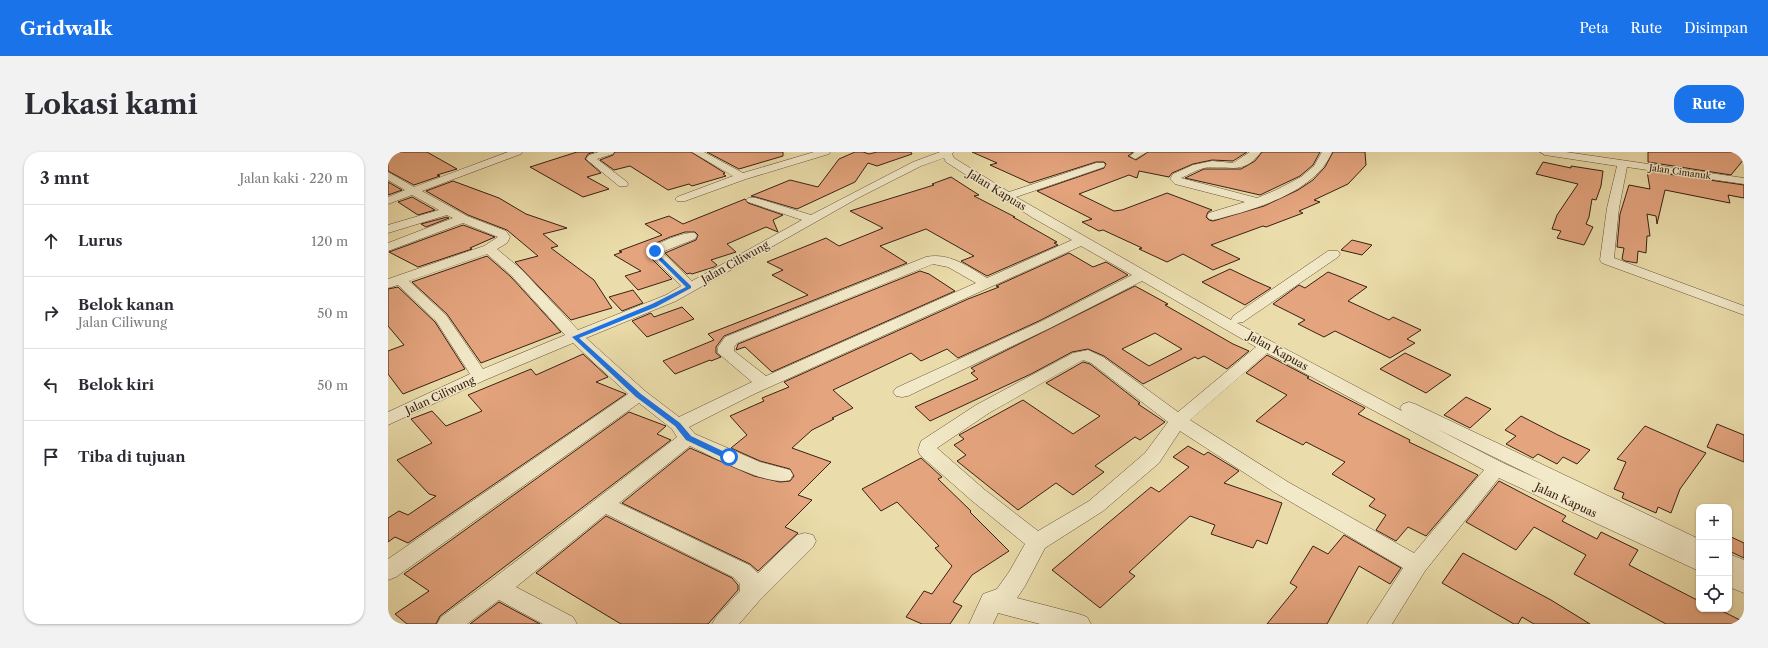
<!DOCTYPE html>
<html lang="id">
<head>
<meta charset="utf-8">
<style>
  :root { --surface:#fff; --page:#f2f2f3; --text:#2b2b33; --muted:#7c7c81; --line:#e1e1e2; --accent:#1a73e8 }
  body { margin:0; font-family:"Libre Caslon Text",serif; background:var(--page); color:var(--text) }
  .controls { position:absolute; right:12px; bottom:12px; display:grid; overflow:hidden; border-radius:8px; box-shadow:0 1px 3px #0004 }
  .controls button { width:36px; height:36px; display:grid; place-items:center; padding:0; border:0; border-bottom:1px solid var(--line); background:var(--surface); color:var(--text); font:20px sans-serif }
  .stop { position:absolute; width:12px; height:12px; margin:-9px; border:3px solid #1a73e8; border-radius:50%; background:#fff }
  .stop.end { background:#1a73e8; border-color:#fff; box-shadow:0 1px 4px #0008 }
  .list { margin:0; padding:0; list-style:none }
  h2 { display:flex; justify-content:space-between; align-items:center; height:52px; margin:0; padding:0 16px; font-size:17px }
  h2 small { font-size:13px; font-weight:400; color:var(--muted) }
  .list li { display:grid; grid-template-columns:26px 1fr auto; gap:12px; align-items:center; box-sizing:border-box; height:72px; padding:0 16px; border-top:1px solid var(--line) }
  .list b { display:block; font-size:15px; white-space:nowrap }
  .list p { margin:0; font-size:13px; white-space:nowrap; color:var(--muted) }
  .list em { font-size:13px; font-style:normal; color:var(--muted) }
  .icon { flex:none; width:22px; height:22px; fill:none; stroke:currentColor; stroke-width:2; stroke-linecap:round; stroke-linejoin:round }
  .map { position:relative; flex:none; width:1356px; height:472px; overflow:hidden; border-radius:16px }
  header { display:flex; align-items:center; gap:24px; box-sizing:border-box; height:56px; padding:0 20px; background:var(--accent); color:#fff }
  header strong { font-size:19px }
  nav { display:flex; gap:22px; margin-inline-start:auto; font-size:14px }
  .intro { display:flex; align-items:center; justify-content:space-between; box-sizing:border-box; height:96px; padding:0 24px }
  h1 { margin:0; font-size:28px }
  .button { padding:10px 18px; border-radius:16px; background:var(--accent); color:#fff; font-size:14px; font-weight:700 }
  main { display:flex; gap:24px; padding:0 24px }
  aside { flex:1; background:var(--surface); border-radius:16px; box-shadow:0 1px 3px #0004 }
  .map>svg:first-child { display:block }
</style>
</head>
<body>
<header>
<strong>Gridwalk</strong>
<nav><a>Peta</a><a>Rute</a><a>Disimpan</a></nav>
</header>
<div class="intro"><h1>Lokasi kami</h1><a class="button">Rute</a></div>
<main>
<aside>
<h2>3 mnt<small>Jalan kaki · 220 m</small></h2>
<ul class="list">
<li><svg class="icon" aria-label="ahead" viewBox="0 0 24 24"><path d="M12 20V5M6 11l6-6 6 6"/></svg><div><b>Lurus</b></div><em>120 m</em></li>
<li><svg class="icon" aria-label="right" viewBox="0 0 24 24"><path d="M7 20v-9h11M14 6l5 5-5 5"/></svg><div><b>Belok kanan</b><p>Jalan Ciliwung</p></div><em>50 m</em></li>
<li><svg class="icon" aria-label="left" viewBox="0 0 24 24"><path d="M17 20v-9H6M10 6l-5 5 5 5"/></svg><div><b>Belok kiri</b></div><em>50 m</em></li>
<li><svg class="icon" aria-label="arrive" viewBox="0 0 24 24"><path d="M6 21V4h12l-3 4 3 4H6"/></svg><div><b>Tiba di tujuan</b></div></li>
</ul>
</aside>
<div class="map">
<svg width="1356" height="472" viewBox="0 0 1356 472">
  <rect width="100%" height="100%" fill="#ebddab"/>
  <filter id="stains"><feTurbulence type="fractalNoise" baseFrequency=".005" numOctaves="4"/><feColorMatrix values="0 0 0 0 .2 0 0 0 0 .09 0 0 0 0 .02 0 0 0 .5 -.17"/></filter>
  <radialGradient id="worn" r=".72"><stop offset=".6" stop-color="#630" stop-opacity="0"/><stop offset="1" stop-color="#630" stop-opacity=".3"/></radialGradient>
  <g fill="#e4a47e" stroke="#392014" fill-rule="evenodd">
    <polygon points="11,0 39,0 69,17 49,23 52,24 26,33 0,19 0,3"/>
    <polygon points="189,0 206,0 200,2 197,7 213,21 199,25 221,37 195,45 142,15"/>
    <polygon points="227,0 303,0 337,21 335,22 338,24 304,34 301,32 280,38 242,14 226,18 212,8 225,3"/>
    <polygon points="319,0 395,0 395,4 351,17"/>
    <polygon points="467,0 475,0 481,2 489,0 523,0 524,2 489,14 480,11 467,30 409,57 368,45 363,44 402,28 430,35 451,7"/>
    <polygon points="584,0 745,0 740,4 748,8 760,0 859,0 845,9 824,8 805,12 784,21 781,25 751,19 749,26 741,23 691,42 726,59 734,58 779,41 824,58 820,60 818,65 821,68 825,69 876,54 910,38 925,28 937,15 945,0 977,0 978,13 960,32 926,48 932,50 911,59 915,61 878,75 875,74 823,93 852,107 825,118 795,102 779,110 751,97 754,96 715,78 711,79 694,70 704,67 649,39 716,16 718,12 716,10 708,10 642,31 602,13 609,11"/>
    <polygon points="874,0 932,0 925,13 912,24 872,43 797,26 816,17 853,17 867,9"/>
    <polygon points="1260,0 1344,0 1356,3 1356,7 1343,23 1260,10"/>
    <polygon points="1155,10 1183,16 1183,14 1215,19 1213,34 1208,48 1204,47 1201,65 1198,72 1205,75 1196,93 1169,86 1173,79 1164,77 1169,63 1190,32 1148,22"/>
    <polygon points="1259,19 1356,33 1356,46 1340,43 1342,51 1277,38 1269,72 1268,64 1259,62 1262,84 1259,84 1258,101 1250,99 1249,111 1237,109 1234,107 1236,96 1229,95 1232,62 1241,33 1262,37"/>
    <polygon points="563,25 591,43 586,44 627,65 625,65 669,90 666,91 670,93 599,124 573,109 586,104 538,77 492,94 519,111 336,184 328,195 328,201 333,205 323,209 322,208 287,222 275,209 326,188 320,182 420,143 384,123 395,118 379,110 438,86 451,94 488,79 495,76 462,59 546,33 544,32"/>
    <polygon points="65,29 111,46 138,62 179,76 155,82 170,94 163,96 206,128 224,156 183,168 127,110 150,104 119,78 80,63 38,39"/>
    <polygon points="0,30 14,38 0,43"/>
    <polygon points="24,45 47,58 30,63 10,50"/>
    <polygon points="357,47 360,51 395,63 385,68 390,80 378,75 339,92 348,100 323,108 329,113 326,115 304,122 302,121 299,122 277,101 308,88 310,83 307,80 297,80 282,85 268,91 260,98 260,103 284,127 250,138 237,124 253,119 226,103 234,100 231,99 274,83 257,72 281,64 295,72"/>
    <polygon points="59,65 61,66 38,75 33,72"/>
    <polygon points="75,73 107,85 82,96 84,97 30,115 1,100"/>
    <polygon points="964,88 984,93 974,103 953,98"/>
    <polygon points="681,101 705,115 718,110 740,123 651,169 570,206 559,197 533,209 523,201 445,238 465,256 444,266 446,267 424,278 404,296 443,310 410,343 424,348 397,375 410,381 370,419 362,412 234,351 302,296 366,324 392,330 402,329 406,324 402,317 372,309 343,296 359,283 342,264 376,249 374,246 401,235 396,230 580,147 611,135 608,134"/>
    <polygon points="99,104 123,125 173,180 93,211 59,162 24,130"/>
    <polygon points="842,117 867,129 883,136 857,153 814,130"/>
    <polygon points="532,119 541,122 567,139 384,220 357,195 348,198 350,192"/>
    <polygon points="940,120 979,135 960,149 1001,168 1005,165 1033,178 1019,187 1027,191 1002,206 947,179 936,185 910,172 917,168 885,152 911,133 917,136"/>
    <path d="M747 134 780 152 777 153 845 192 861 199 839 217 816 204 810 207 807 205 755 232 716 204 700 197 684 200 643 222 542 269 527 255 590 227 583 221 587 219 583 216ZM767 181 794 197 761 214 734 197Z"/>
    <polygon points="10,135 47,170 77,217 15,242 0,222 0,199 16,193 0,174 0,137"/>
    <polygon points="245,138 255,151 234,159 221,145"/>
    <polygon points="294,155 306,167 259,185 244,169 263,161 266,165"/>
    <polygon points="1017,201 1063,223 1038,241 992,217"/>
    <polygon points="195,202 220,225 208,230 238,242 20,391 7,385 0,390 0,366 11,359 20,363 48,344 41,342 9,308 44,291 23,267 44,259 58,274 94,259 80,243 143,217 148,223"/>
    <polygon points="879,203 921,225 919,226 977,256 970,262 1022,288 1021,290 1090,323 1038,384 1020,375 1008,389 988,378 998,363 981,354 987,347 944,322 957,310 918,290 915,293 868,269 899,243 858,221"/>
    <polygon points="695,210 702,212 752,251 750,252 777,270 752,288 747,285 707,314 716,320 685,343 668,331 630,358 569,309 578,303 566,293 576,287 571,283 635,248 685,282 712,264 658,231"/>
    <polygon points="1078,245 1103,257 1082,276 1056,263"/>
    <polygon points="241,260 278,274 269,282 283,288 52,464 48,472 19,472 7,462 41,439 16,422"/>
    <polygon points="1133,264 1170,283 1202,298 1189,312 1175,305 1169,312 1150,302 1145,306 1118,292 1128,284 1117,278"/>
    <polygon points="1329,272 1356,283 1356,310 1319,295"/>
    <polygon points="1257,274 1318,301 1292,337 1283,361 1270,355 1268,361 1234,346 1236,341 1226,337 1238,310 1229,307"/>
    <polygon points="800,294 816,303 820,300 851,319 836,331 894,351 879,392 869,388 865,396 823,382 827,373 802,364 741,420 747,424 712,456 664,418 763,335 771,340 801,315 785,305"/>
    <polygon points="533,306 554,325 550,327 583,359 582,360 621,399 584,423 565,450 574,454 562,472 534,472 518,465 536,439 544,442 564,414 547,396 551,394 509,350 493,359 474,337"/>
    <polygon points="1111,329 1178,364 1174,369 1209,387 1213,380 1250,398 1241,413 1311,449 1311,457 1330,457 1356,470 1356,472 1278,472 1186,422 1198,403 1146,375 1128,398 1078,370"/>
    <polygon points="218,364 344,426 350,433 350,438 320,472 233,472 148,421"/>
    <polygon points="956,383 1013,416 1002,432 971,414 939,472 879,472 909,435 902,431 925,394 940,402"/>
    <polygon points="1341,384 1356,391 1356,406 1341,399"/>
    <polygon points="1075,401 1163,448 1202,472 1146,472 1134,465 1130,472 1126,472 1054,431"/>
    <polygon points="111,450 152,472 82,472"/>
  </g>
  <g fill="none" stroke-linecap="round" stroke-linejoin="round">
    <g stroke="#664f3a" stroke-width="1">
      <g id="minor">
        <path d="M120 0H134L133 2 34 39 79 64 118 79 122 85 119 91 109 97 134 118 190 178 278 143 293 134 261 102V99C266 91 299 79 307 81L309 84 307 87 274 100 304 129 414 68 360 50 358 48 360 46H368L423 63 525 10 552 0H566L564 2 566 6 621 40 708 11H716L717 13 716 15 628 45 843 168 845 164 940 99H950L952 102 950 105 855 170 849 171 1014 259 1012 256 1015 252 1021 250 1027 252 1311 387V419L1111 326 1037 419 1004 472H979L1015 416 886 340 792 279 771 311 715 359 657 396 637 434 629 446 691 462 699 465 703 472H652L610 461 605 472H581L595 442 609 437 621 420 637 392 583 348 532 303 530 298 533 289 588 253 685 201 700 198 715 205 790 260 868 195 754 129 662 176 520 244 514 245 508 244 505 240 508 236 652 170 744 123 693 94 364 243 301 275 307 282 372 310 402 318 405 323 402 328C379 335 324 304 302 294L231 351 361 413 370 421 409 383 417 381 425 383 428 389 425 395 371 449 351 472H324L328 465 352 439V432L345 425 218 362 128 435 185 465 189 472H155L111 448 79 472H49L53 465 102 429 289 285 284 277 251 251 8 425 0 428V407L240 242 185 191 97 228 0 273V260L82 222 48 169 10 133 0 136V127L96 94 110 85 75 71 0 99V91L65 66 59 63 0 81V73L51 58 24 43 0 52V45L17 38 0 28V20L26 35ZM556 6 558 10 645 66 684 88 599 126C581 115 561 100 538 105L337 185 330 195V201L364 230 291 265 257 239 198 186 288 149 470 46 533 14ZM99 102 124 124 177 183 95 217 58 163 21 129ZM545 112 560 115 588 131 378 224 346 199V195L349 191ZM879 201 1096 318 1026 401 900 330 802 268ZM695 208 703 211 780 270 757 301 701 349 650 379 597 338 549 296 601 261ZM1049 277 1159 331 1115 311Z"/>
        <polygon points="211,0 226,0 225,2 209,7 239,30 240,32 239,34 231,34 198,7 201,3"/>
        <polygon points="304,0 316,0 355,21 426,0 442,0 441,2 358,27 297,49 289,49 287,47 289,45 345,24"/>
        <polygon points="747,0 759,0 747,7 742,4"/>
        <path d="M862 0H873C853 26 840 11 816 16 808 18 800 23 793 26L869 46 888 38 913 25 926 14 934 0H944C927 41 865 58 825 68L821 67 819 64 821 61 857 50 787 32 782 27 785 22 805 13 824 9 845 11Z"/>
        <polygon points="1152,0 1178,0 1356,26 1356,32 1239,15 1231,56 1226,106 1356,154 1356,163 1214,111 1212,108 1219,56 1229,14 1157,3"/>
        <polygon points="1341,402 1356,408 1356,441 1341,435"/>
      </g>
    </g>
    <use href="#minor" fill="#f2e9c8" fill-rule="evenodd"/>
  </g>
  <polygon fill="#1a73e8" points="266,98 269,98 270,102 303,134 303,136 268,155 191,186 253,242 292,271 303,284 343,303 343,307 338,307 298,288 287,274 248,245 184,185 264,152 298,135 266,103"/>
  <g text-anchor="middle" stroke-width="3" stroke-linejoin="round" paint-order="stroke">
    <g font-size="9" fill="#392014" stroke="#f2e9c8">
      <text transform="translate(1292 20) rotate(8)" y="3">Jalan Cimanuk</text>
    </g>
    <g font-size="11" fill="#392014" stroke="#f2e9c8">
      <text transform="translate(609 38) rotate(32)" y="4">Jalan Kapuas</text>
      <text transform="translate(347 110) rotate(-29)" y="4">Jalan Ciliwung</text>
      <text transform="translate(890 199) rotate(29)" y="4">Jalan Kapuas</text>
      <text transform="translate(52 243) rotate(-25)" y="4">Jalan Ciliwung</text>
      <text transform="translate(1178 348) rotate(25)" y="4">Jalan Kapuas</text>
    </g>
  </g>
  <rect width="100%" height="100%" filter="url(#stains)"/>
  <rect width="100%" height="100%" fill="url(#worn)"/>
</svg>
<div class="controls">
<button>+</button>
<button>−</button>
<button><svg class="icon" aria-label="locate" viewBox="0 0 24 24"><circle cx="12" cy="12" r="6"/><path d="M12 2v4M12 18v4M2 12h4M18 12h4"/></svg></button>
</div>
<div class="stop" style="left:341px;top:305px"></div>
<div class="stop end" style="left:267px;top:99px"></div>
</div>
</main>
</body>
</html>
